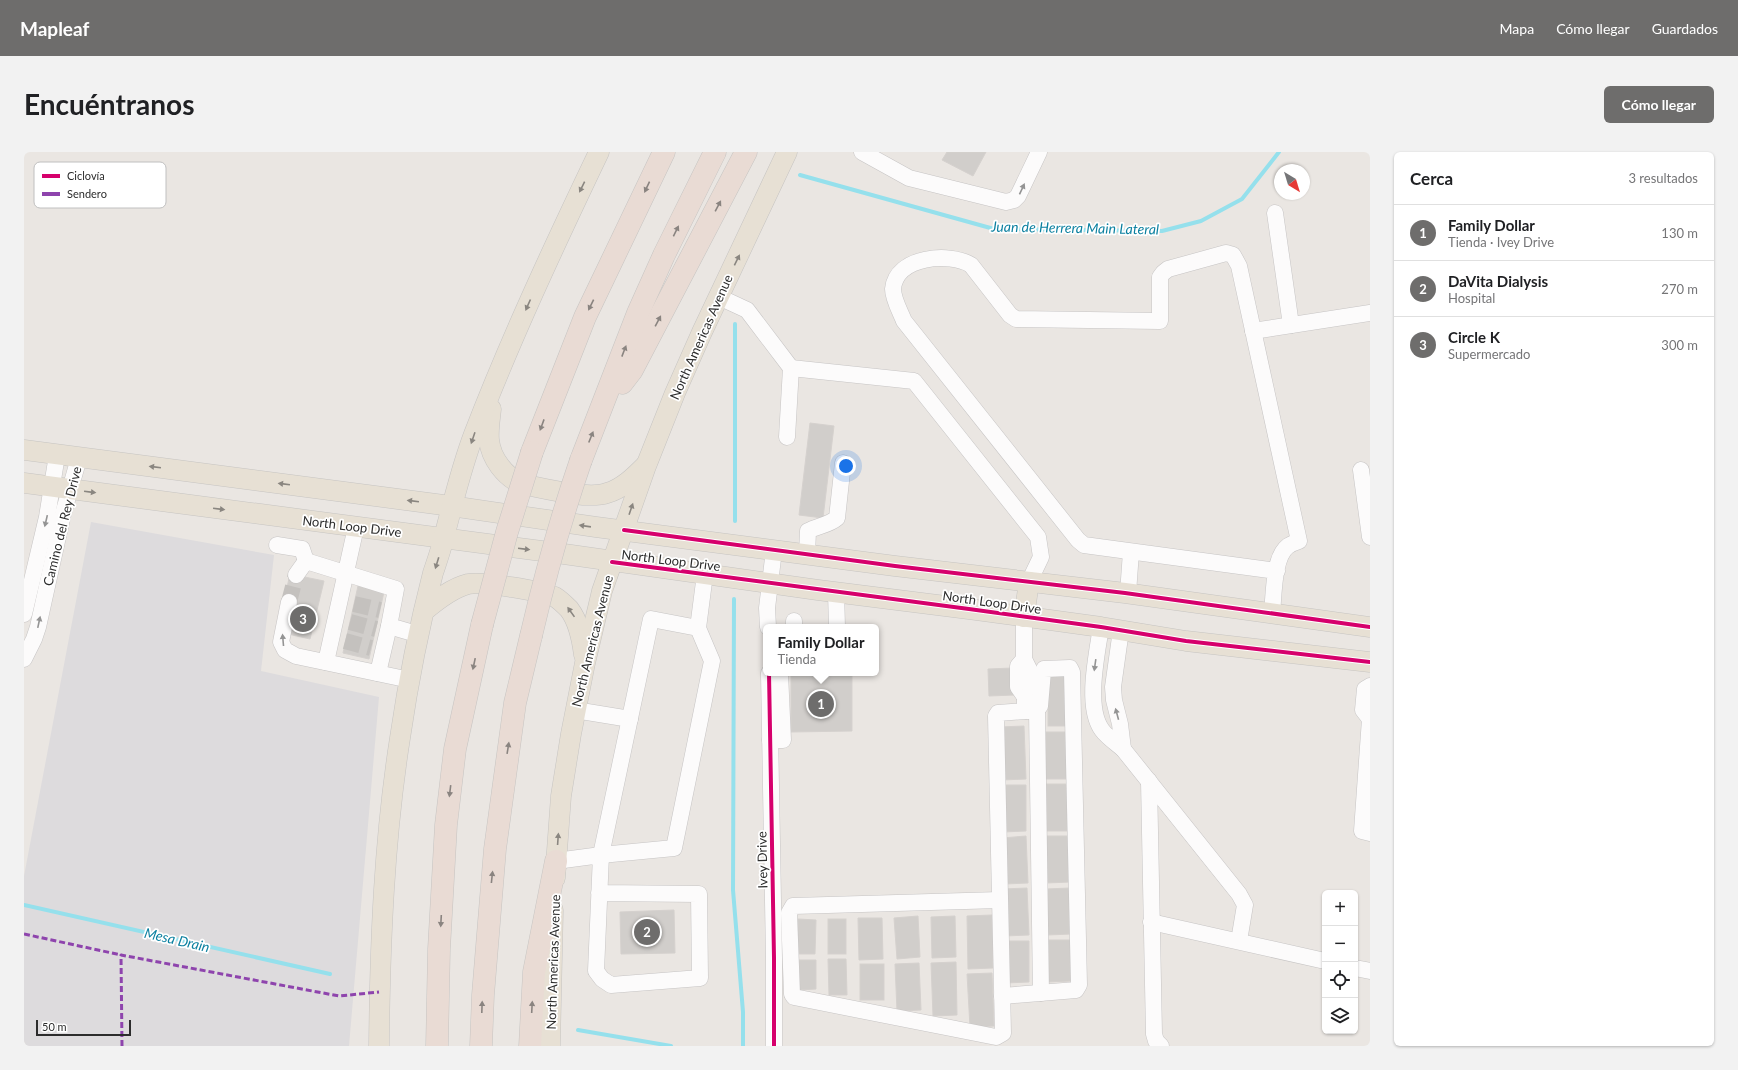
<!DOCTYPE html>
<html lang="es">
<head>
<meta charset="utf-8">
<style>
  :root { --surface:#fff; --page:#f2f2f2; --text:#202124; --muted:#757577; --line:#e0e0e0; --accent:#6e6d6c }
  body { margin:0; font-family:Lato,sans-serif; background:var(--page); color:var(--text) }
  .controls { position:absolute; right:12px; bottom:12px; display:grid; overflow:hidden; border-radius:6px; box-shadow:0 1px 3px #0004 }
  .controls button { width:36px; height:36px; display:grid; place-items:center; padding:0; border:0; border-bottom:1px solid var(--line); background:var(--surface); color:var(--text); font:20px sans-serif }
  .compass { position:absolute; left:1250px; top:12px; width:36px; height:36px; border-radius:50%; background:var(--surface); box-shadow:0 1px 3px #0004; rotate:142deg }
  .scale { position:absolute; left:12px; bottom:10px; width:95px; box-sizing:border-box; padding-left:4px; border:2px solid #2c2c2c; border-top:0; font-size:11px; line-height:14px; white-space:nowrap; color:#2c2c2c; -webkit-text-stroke:3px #fff; paint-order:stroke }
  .you { position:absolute; left:822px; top:314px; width:14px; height:14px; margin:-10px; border:3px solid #fff; border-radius:50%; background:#1a73e8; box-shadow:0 0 0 6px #1a73e833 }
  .badge { display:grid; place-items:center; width:26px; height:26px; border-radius:50%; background:var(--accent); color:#fff; font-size:13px; font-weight:700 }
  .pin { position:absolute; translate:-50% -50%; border:2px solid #fff; box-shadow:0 1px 4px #0006 }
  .popup { position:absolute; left:739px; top:472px; width:116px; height:52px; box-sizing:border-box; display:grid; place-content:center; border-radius:6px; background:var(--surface); filter:drop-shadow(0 1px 3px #0005); font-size:13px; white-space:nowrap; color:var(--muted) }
  .popup b { font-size:15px; color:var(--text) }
  .popup::after { content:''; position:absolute; left:50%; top:100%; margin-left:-8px; border:8px solid transparent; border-top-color:var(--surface) }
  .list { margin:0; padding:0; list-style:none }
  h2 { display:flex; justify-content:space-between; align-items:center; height:52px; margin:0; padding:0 16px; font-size:17px }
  h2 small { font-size:13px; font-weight:400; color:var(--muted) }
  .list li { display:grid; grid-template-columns:26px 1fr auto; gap:12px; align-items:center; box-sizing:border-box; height:56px; padding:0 16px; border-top:1px solid var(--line) }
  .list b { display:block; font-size:15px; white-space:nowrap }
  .list p { margin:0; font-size:13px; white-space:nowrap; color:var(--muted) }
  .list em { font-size:13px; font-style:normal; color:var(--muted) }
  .icon { flex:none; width:22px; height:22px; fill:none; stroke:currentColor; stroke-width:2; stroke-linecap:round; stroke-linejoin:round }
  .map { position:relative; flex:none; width:1346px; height:894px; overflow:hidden; border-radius:6px }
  header { display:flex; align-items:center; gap:24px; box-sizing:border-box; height:56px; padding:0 20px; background:var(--accent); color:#fff }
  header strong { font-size:19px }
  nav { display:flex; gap:22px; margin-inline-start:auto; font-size:14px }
  .intro { display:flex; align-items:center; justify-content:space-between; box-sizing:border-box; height:96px; padding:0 24px }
  h1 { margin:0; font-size:28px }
  .button { padding:10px 18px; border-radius:6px; background:var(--accent); color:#fff; font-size:14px; font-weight:700 }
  main { display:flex; gap:24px; padding:0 24px }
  aside { flex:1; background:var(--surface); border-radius:6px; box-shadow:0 1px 3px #0004 }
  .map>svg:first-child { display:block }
</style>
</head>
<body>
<header>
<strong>Mapleaf</strong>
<nav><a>Mapa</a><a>Cómo llegar</a><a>Guardados</a></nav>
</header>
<div class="intro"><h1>Encuéntranos</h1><a class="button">Cómo llegar</a></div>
<main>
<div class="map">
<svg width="1346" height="894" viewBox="0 0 1346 894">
  <rect width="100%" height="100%" fill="#eae6e2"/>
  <polygon fill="#dddbdd" points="67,370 250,403 237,519 355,545 325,894 0,894 0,724"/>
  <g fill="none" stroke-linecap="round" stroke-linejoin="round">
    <g stroke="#95e0ec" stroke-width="4">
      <polyline points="776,23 970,77 1138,79 1177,69 1218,47 1255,0"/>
      <polyline points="711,369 711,172"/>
      <polyline points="710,447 709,738 719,860 719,894"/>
      <polyline points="0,753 306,822"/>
      <polyline points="554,878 647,894"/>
    </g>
  </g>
  <g fill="#d1cecb" stroke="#d5d1ce">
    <polygon points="923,0 962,0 949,24 918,8"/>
    <polygon points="786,271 810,274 799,366 775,363"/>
    <polygon points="266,422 300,429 286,487 264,482 260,449"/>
    <polygon points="334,434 360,440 345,507 319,501"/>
    <polygon points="989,516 990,543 965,544 964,517"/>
    <rect x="1024" y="522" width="18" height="52"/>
    <polygon points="828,523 828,579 767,580 767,524"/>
    <polygon points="1000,574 1002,627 978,628 976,575"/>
    <polygon points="1019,580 1043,580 1044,627 1020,627"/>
    <rect x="1020" y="632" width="24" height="47"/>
    <polygon points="978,633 1002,633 1002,679 979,680"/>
    <polygon points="1002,684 1004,731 981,732 978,686"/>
    <polygon points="1021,684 1045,684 1046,730 1022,731"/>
    <polygon points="1003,736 1005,783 981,784 979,737"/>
    <polygon points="1046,736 1047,782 1023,783 1022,737"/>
    <polygon points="650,758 651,801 597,802 596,760"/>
    <polygon points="968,763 969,816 944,817 943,764"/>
    <polygon points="894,764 896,805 873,807 870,766"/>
    <polygon points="931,764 932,805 908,806 907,765"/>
    <polygon points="834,766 858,766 859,807 835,808"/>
    <polygon points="774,767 792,768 791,802 773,802"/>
    <rect x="804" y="767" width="18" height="35"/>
    <polygon points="1023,788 1047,788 1048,829 1024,830"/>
    <polygon points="981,789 1005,789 1005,830 982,831"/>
    <polygon points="804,807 822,807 823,843 805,843"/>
    <polygon points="775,808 792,808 792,837 775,838"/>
    <polygon points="932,810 933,863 909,864 907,811"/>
    <polygon points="895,811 897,858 873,859 871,812"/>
    <rect x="836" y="812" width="24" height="36"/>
    <polygon points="968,821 970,874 946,875 943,822"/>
  </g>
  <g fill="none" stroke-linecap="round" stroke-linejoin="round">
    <g stroke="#c4c1be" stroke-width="16" stroke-dasharray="16 8" stroke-linecap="butt">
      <polyline points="265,450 272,423"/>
      <polyline points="330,452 356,458"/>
      <polyline points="326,470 352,477"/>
      <polyline points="321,489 347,496"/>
    </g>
    <g stroke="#c6c4c4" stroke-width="17">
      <g id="minor">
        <polyline points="838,0 885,26 982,50 990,48 994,44 1015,0"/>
        <polyline points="1251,61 1267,173"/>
        <polyline points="695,145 723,158 767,216 763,285"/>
        <polyline points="1229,179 1346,161"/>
        <polyline points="767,216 890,229 1014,385 1017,405 1005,430"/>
        <polyline points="1337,318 1346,385"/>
        <polyline points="253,393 278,397 282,409"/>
        <path d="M783 403 784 379C793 374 805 373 813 366L819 311"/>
        <polyline points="282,409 372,437 365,474 396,483"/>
        <polyline points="272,423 282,409"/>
        <polyline points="812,440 813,475"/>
        <polyline points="1104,441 1107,400"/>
        <polyline points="265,450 257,490 261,498 272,504 386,528"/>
        <path d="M1248 461C1250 444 1249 405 1264 394 1267 392 1272 390 1275 389L1215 114 1209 103 1202 101 1144 117 1139 121 1136 125V169L992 167 986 163 947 113C926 100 872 104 869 137 869 147 876 159 880 169L1054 388 1060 393 1253 419"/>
        <polyline points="0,462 23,365 33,303"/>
        <polyline points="1000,465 1000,507 1005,517 1005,535 1001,545 994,535 994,514 1000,507"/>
        <polyline points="770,469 770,475"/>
        <polyline points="744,475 743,456 750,398"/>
        <path d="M1077 475C1073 502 1061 555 1078 578 1083 585 1092 591 1099 597L1096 572 1090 548 1089 535 1097 478"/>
        <polyline points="674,476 688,509 650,696 577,703 627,467 674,476 681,422"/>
        <polyline points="0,507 10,487 14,475 39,362 55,306"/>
        <polyline points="302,510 332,375"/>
        <polyline points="354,521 365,474"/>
        <polyline points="745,521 750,806 750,894"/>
        <polyline points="1346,534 1341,537 1339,558 1346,567"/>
        <polyline points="551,558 606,567"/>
        <polyline points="1003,559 1013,558 1017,841"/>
        <polyline points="1346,567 1338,679 1346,681"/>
        <polyline points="746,588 759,588 756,521"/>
        <polyline points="1099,597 1215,742 1221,753 1215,789"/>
        <polyline points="1125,629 1130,882 1132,889 1137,894"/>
        <polyline points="532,709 577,703 572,819 578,827 587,833 676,826 675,742 575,741"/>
        <polyline points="976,748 769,754 765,761 768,842 770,845 972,885 979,881 972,564 974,561 1001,559 1001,545"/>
        <polyline points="1127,770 1301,809"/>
        <polyline points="1331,816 1346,819"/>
        <polyline points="978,844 1052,838 1055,833 1048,520 1046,516 1020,517 1019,519 1016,554 1013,558"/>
      </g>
    </g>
    <g stroke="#c6c4c2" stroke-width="21">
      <g id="major">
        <path d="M467 257C466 267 464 278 465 288 467 307 481 324 497 332 519 336 563 348 583 341 598 337 610 325 621 314"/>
        <polyline points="0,298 427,354 572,375 871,414 1101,441 1346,475"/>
        <polyline points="0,331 533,401 794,438 945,457 1077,475 1162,489 1346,510"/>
        <path d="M400 459C413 448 428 436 444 432 458 429 518 439 531 445 536 448 541 453 545 457 555 470 558 487 560 503"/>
        <polyline points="1000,465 1005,430"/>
        <polyline points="531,726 537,644 547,582 561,511 578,439 622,314 651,241 678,180 763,0"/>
        <path d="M355 894C356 791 360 688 376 586 384 531 395 475 409 421 413 409 417 398 420 385 429 351 437 316 450 282 487 186 531 92 575 0"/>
        <polyline points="526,894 529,758"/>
      </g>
    </g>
    <g stroke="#c6c4c2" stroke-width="23">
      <g id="highway">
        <polyline points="598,231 608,218 722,0"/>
        <polyline points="508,300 561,165 640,0"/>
        <polyline points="557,308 614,161 640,103 691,0"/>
        <polyline points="413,894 415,797 422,673 431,597 458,473"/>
        <polyline points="457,894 459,843 471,697 491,551 507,484"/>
        <polyline points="506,894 510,820 532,709"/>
      </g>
    </g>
    <use href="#minor" stroke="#fcfbfb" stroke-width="16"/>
    <use href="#major" stroke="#e7e0d4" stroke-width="20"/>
    <use href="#highway" stroke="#e9dbd4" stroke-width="22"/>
    <g stroke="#c6c4c2" stroke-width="23" stroke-linecap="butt">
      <g id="highway-bridge">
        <polyline points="458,473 483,380 508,300"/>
        <path d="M507 484C521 424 537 366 557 308"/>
      </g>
    </g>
    <use href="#highway-bridge" stroke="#e9dbd4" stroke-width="22"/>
    <g stroke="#8e44ad" stroke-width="3" stroke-dasharray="6 3" stroke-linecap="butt">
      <polyline points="0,782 97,803"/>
      <polyline points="98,894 97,803 315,844 355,840"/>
    </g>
    <g stroke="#fff" stroke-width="6">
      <g id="cycleway">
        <polyline points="600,378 871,414 1101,441 1346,475"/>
        <polyline points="588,410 945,457 1077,475 1162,489 1346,510"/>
        <polyline points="745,521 750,806 750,894"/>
      </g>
    </g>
    <use href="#cycleway" stroke="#d6006c" stroke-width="4"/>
  </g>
  <defs><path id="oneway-solid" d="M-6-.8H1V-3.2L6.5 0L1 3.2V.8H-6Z"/></defs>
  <g fill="#8a8680">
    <use href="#oneway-solid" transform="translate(558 35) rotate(116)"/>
    <use href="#oneway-solid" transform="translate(713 108) rotate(-64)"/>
    <use href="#oneway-solid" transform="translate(504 153) rotate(114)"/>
    <use href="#oneway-solid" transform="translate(449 286) rotate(109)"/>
    <use href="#oneway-solid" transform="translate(131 315) rotate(-173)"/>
    <use href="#oneway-solid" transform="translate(260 332) rotate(-173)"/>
    <use href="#oneway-solid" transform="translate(66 340) rotate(7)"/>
    <use href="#oneway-solid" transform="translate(389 349) rotate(-173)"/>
    <use href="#oneway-solid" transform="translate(195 357) rotate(7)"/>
    <use href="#oneway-solid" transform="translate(607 357) rotate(-71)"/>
    <use href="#oneway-solid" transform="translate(561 374) rotate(-172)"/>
    <use href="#oneway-solid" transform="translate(500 397) rotate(7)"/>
    <use href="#oneway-solid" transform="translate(413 411) rotate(107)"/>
    <use href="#oneway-solid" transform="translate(547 460) rotate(-125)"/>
    <use href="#oneway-solid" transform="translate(534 687) rotate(-86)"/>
  </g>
  <g fill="#8a8480">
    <use href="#oneway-solid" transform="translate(623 35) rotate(115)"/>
    <use href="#oneway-solid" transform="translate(694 54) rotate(-62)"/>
    <use href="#oneway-solid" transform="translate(652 79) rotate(-64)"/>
    <use href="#oneway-solid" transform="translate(567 153) rotate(116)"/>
    <use href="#oneway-solid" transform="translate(634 169) rotate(-62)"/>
    <use href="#oneway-solid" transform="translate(600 199) rotate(-69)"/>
    <use href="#oneway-solid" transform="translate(518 273) rotate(110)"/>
    <use href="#oneway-solid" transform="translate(567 285) rotate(-68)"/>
    <use href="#oneway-solid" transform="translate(450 512) rotate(102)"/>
    <use href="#oneway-solid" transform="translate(484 596) rotate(-81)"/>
    <use href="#oneway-solid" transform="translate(426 639) rotate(97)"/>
    <use href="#oneway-solid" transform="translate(468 725) rotate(-84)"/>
    <use href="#oneway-solid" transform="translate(417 769) rotate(93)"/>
    <use href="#oneway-solid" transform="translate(458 855) rotate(-88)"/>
    <use href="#oneway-solid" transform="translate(508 855) rotate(-87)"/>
  </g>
  <g fill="#949494">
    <use href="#oneway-solid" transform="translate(998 37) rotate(-65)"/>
    <use href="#oneway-solid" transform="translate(22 369) rotate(103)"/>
    <use href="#oneway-solid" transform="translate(15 470) rotate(-78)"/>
    <use href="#oneway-solid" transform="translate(259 488) rotate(-95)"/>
    <use href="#oneway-solid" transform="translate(1071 513) rotate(98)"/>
    <use href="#oneway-solid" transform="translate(1093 562) rotate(-105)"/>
  </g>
  <g text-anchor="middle" stroke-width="3.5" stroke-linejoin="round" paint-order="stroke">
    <g font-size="13" fill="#2c2c2c" stroke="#fff">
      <text transform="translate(677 185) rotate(-66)" y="5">North Americas Avenue</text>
      <text transform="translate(38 374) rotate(-76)" y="5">Camino del Rey Drive</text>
      <text transform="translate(328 374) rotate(7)" y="5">North Loop Drive</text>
      <text transform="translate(647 408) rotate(7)" y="5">North Loop Drive</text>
      <text transform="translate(968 450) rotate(8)" y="5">North Loop Drive</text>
      <text transform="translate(568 489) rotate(-76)" y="5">North Americas Avenue</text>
      <text transform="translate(738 708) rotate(-91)" y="5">Ivey Drive</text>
      <text transform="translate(529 810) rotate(-88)" y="5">North Americas Avenue</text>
    </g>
    <g font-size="14" font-style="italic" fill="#0c80a0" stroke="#fff">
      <text transform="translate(1051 76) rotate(1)" y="5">Juan de Herrera Main Lateral</text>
      <text transform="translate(153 788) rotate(13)" y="5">Mesa Drain</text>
    </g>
  </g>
  <rect x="10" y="10" width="132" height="46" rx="6" fill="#fff" stroke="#c0c0c0" stroke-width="1"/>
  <rect x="18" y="22" width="18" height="4" fill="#d6006c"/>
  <rect x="18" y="40" width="18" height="4" fill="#8e44ad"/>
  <g font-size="11" fill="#2c2c2c">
    <text x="43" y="28">Ciclovía</text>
    <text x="43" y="46">Sendero</text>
  </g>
</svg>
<div class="controls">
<button>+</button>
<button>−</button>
<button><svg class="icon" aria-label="locate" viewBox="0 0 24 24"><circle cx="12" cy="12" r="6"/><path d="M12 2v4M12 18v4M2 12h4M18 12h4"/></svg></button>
<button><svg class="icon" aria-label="layers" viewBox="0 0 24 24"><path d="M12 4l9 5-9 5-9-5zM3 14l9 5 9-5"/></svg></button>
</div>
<svg class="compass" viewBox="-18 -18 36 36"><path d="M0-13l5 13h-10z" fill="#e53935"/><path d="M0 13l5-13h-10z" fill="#757577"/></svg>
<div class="scale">50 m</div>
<div class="you"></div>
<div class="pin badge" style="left:797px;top:552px">1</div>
<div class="popup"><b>Family Dollar</b>Tienda</div>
<div class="pin badge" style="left:623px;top:780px">2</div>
<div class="pin badge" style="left:279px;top:467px">3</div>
</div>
<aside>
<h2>Cerca<small>3 resultados</small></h2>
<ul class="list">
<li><span class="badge">1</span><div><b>Family Dollar</b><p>Tienda · Ivey Drive</p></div><em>130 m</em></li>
<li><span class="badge">2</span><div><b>DaVita Dialysis</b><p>Hospital</p></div><em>270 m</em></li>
<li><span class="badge">3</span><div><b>Circle K</b><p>Supermercado</p></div><em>300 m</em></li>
</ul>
</aside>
</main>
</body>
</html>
